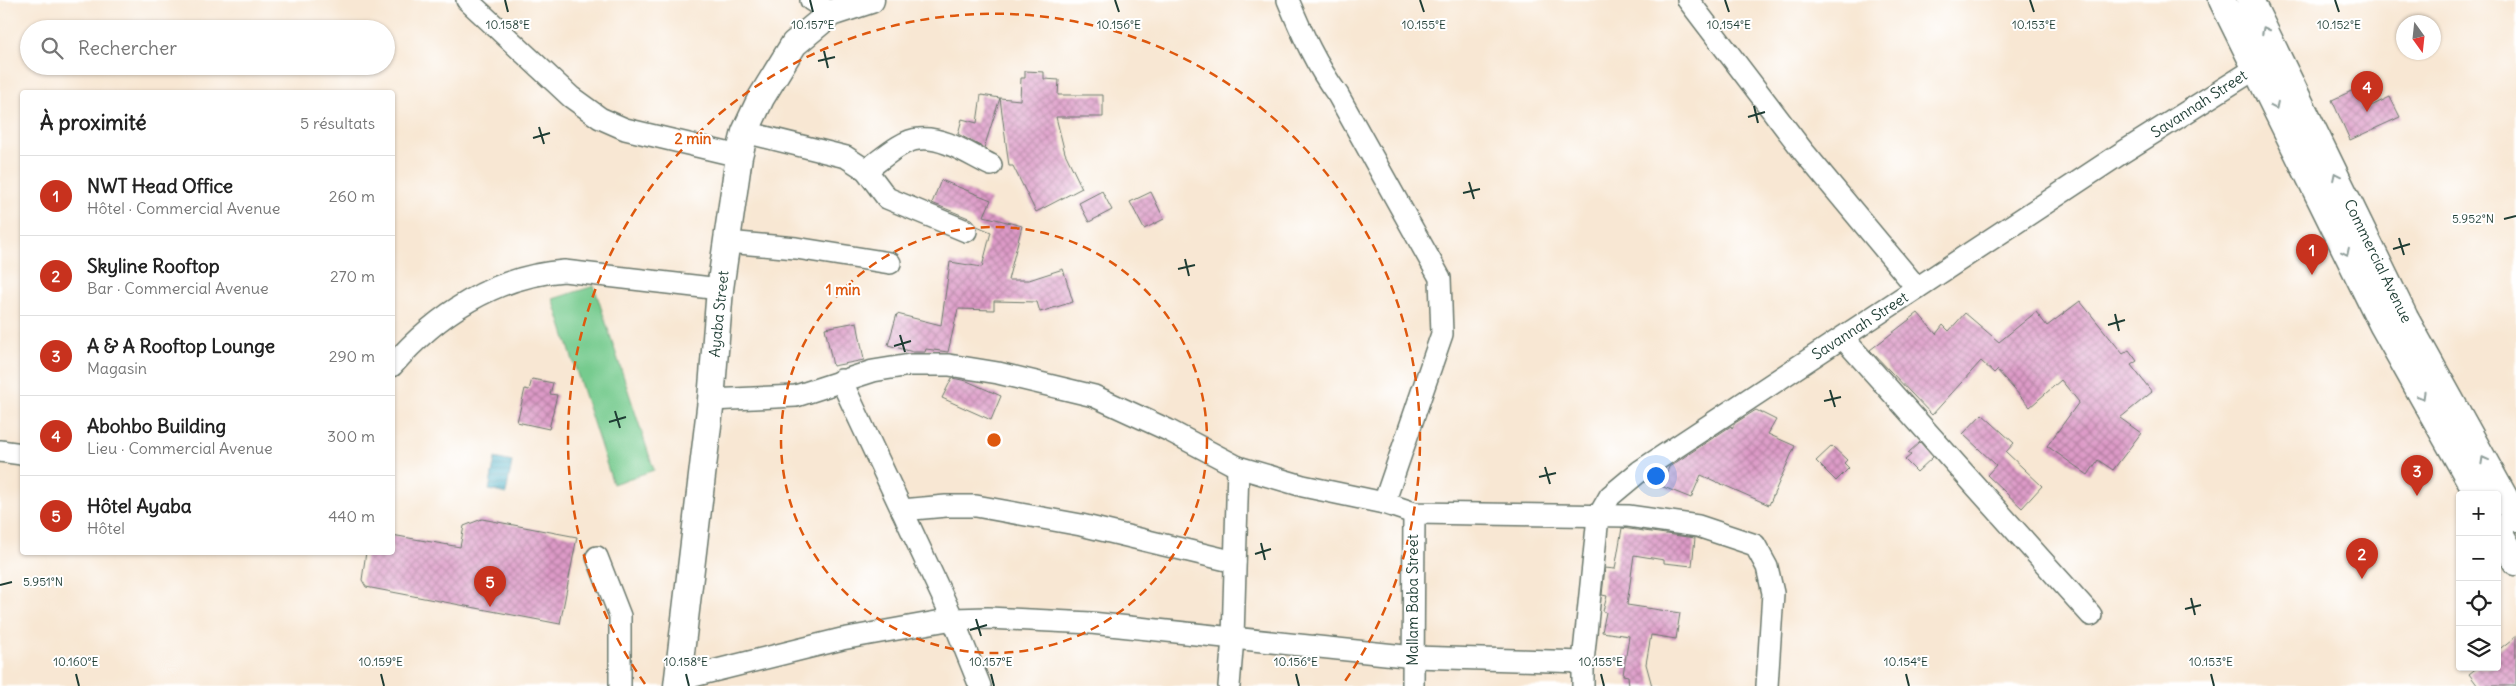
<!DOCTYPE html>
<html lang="fr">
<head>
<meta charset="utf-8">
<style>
  :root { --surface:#fff; --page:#f6f6f6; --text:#222; --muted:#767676; --line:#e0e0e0; --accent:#c8321e }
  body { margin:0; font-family:Delius,sans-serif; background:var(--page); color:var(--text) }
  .controls { position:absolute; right:15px; bottom:15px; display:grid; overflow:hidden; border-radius:5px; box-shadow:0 1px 4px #0004 }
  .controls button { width:45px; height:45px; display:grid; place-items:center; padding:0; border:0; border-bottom:1px solid var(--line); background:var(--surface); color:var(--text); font:25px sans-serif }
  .compass { position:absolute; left:2396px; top:15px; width:45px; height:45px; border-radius:50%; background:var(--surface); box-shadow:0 1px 4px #0004; rotate:165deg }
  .you { position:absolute; left:1655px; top:475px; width:18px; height:18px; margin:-12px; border:4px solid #fff; border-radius:50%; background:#1a73e8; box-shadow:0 0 0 8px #1a73e833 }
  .badge { display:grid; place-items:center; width:32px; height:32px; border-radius:50%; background:var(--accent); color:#fff; font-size:16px; font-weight:700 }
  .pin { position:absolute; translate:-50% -41px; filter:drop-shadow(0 1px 2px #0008) }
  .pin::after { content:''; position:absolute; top:26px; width:18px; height:15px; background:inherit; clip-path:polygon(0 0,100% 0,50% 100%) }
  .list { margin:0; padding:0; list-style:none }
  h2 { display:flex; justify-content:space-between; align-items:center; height:65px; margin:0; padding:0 20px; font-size:21px }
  h2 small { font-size:16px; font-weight:400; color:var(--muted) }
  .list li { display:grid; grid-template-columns:32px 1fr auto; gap:15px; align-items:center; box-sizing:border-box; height:80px; padding:0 20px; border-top:1px solid var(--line) }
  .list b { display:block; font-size:19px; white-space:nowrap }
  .list p { margin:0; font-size:16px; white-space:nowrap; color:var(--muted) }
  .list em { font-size:16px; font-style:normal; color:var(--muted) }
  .icon { flex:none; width:28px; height:28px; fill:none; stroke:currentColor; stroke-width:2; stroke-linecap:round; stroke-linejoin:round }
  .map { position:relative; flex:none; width:2516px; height:686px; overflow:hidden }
  .search { position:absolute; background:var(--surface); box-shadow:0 1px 4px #0004; left:20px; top:20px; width:375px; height:55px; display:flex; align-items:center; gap:12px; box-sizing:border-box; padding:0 18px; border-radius:28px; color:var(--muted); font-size:19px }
  .panel { position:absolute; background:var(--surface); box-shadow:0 1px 4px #0004; left:20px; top:90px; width:375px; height:465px; border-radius:5px }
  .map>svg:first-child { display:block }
</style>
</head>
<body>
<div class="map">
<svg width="2516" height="686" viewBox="0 0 2516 686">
  <defs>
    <pattern id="water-rules" width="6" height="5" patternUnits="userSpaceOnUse" patternTransform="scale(1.25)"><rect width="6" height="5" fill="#41aac0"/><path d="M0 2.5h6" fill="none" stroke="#368c9d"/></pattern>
    <pattern id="building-cross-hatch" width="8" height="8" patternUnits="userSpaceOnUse" patternTransform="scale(1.25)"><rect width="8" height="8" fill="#dd9ac7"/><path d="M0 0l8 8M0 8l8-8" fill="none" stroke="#b37fa2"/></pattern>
  </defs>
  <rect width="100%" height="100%" fill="#fff"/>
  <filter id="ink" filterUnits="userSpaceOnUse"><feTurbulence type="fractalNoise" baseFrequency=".02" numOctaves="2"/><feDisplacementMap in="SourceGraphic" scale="10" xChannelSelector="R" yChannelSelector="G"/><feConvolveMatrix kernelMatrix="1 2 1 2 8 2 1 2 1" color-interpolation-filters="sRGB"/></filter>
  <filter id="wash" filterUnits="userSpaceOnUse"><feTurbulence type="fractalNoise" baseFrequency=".0096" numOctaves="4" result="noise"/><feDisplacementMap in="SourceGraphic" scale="20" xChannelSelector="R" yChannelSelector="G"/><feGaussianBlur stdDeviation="1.12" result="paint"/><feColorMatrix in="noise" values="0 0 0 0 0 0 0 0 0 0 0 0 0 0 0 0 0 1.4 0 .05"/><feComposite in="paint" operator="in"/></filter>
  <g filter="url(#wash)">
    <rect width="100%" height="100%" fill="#f8e7d3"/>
    <polygon fill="#76cb8e" stroke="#4a8461" points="594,286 654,470 613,484 553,299"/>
    <polygon fill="url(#water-rules)" stroke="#30747a" points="495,458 512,462 506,494 489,490"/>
    <g id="blocks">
      <g fill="url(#building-cross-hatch)">
        <polygon points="1025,71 1044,72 1044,79 1059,80 1058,95 1103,95 1103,117 1056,117 1065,153 1082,188 1036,212 1013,166 1009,166 1000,98 1020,100 1021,78 1025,78"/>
        <polygon points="2360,87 2369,107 2390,97 2400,117 2350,140 2332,100"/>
        <polygon points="981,95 1000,98 984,148 958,134 962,119 977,123"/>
        <polygon points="941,180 991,200 984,216 1022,226 1008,280 1029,280 1063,269 1073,302 1040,312 1037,302 994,301 994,310 958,309 948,352 926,349 925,352 913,352 888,345 897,314 941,325 950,262 982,267 991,232 977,226 971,219 932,203"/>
        <polygon points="1102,191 1112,210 1089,222 1079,203"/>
        <polygon points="1151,192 1164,219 1144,229 1130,202"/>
        <polygon points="2080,301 2123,354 2129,350 2137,361 2131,365 2152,392 2120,418 2141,433 2113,470 2098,460 2088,475 2047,446 2079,402 2061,380 2030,407 1997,370 1994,373 1981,361 1932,415 1870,350 1918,313 1936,334 1943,325 1949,331 1965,313 1999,342 2036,312 2047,326"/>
        <polygon points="857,322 864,360 833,366 825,328"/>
        <polygon points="952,378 967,381 1001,396 991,420 942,398"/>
        <polygon points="532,379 553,383 550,394 557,395 549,429 517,422 525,389 529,390"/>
        <polygon points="1756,410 1776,420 1768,434 1795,446 1769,505 1701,475 1691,498 1661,486 1669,467 1731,426 1732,428 1735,423"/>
        <polygon points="1982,414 2014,443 2006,452 2042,486 2022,508 1987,475 1996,465 1963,434"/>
        <polygon points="1920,442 1933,457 1917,472 1905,460 1911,455 1908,453"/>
        <polygon points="1832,446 1847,460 1844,463 1849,468 1836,481 1816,461"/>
        <polygon points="482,519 577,537 560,624 366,587 362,580 366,552 392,552 392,535 460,547 464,526"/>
        <polygon points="1622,528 1695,538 1692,566 1664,563 1664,560 1634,555 1627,605 1680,613 1676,639 1651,635 1646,664 1652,686 1629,686 1628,676 1623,675 1629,636 1602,632 1606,612 1603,611 1607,596 1602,595 1605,568 1615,569"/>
        <polygon points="2516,636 2516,686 2478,686 2469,674 2478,667 2497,667 2497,651"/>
      </g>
    </g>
  </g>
  <g filter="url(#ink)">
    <use href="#blocks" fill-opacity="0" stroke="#6b786c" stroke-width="1"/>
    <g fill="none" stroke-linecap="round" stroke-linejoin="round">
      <g stroke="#6b786c" stroke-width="24">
        <g id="minor">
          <polyline points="467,0 571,97 600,118 625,129 739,156"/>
          <polyline points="811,0 831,13"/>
          <path d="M1288 0C1302 34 1316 65 1338 95L1440 278 1442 334 1384 503"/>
          <polyline points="1688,0 1803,151 1917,288"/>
          <polyline points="745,132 846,157 866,170 887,198 966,231"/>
          <path d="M866 170C881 160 901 140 919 139 943 136 970 155 991 165"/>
          <polyline points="727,242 796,248 890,263"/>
          <polyline points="1843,338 2091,615"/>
          <path d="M392 366C437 314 495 276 564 271L720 289"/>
          <polyline points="841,380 953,619 980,686"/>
          <polyline points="711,400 796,396 873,371 910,365 949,365 998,373 1094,396 1168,430 1238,467 1303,486 1384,503 1414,513 1628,516 1698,526 1755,545 1767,567 1773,593 1767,686"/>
          <polyline points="0,451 22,454"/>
          <polyline points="902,510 946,506 976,506 1081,525 1235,562"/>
          <polyline points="597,557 620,616 620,686"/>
          <polyline points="677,680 842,639 953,619 988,618 1091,623 1414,657 1583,662"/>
          <polyline points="1229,686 1233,638 1238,467"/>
          <polyline points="1413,686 1414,513"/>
          <polyline points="1583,686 1583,662 1598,517 1610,496 1640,471 2120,154 2269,60"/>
        </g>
      </g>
      <g stroke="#6b786c" stroke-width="29">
        <g id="major">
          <polyline points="2222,0 2383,326 2478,495"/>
          <polyline points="2250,0 2405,318 2516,518"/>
          <polyline points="2497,528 2516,562"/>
          <polyline points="677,686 711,400 720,289 739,156 745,132 761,98 794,44 831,13 871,0"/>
        </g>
      </g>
      <use href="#minor" stroke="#fff" stroke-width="21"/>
      <use href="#major" stroke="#fff" stroke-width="26"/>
    </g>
    <defs><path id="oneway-chevron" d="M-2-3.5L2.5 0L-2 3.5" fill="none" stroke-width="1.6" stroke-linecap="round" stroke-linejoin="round" transform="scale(1.25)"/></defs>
    <g stroke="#8f9e9a">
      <use href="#oneway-chevron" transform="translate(2265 30) rotate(-117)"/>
      <use href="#oneway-chevron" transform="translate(2275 106) rotate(64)"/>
      <use href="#oneway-chevron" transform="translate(2336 176) rotate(-116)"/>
      <use href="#oneway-chevron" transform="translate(2346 252) rotate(64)"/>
      <use href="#oneway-chevron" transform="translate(2422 396) rotate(60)"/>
      <use href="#oneway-chevron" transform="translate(2484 460) rotate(-119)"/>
    </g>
  </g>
  <path fill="none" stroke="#1f3d34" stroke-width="2" d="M505 0 508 12M810 0 813 12M1115 0 1119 12M1420 0 1424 12M1725 0 1729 12M2030 0 2034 12M2335 0 2339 12M824 51 828 68M818 61 835 57M1754 106 1758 123M1748 117 1765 112M539 127 544 144M533 138 550 133M1469 182 1474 199M1463 193 1480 189M2504 219 2516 216M2399 238 2404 255M2393 249 2410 244M1185 259 1189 276M1178 269 1195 265M2115 314 2119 331M2108 325 2125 320M900 335 905 352M894 346 911 341M1830 390 1835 407M1824 401 1841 397M615 411 620 428M609 422 626 417M1545 467 1550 484M1539 477 1556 473M1261 543 1265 560M1255 554 1271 549M0 585 12 582M2191 598 2195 615M2185 609 2201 605M976 619 981 636M970 630 987 625M76 674 79 686M381 674 384 686M686 674 689 686M991 674 994 686M1296 674 1299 686M1601 674 1604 686M1906 674 1909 686M2211 674 2214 686"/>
  <g fill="none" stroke="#de580e" stroke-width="2.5" stroke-dasharray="9 6">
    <circle cx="994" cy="440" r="213"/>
    <path d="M645 684A426 426 0 1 1 1343 684"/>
  </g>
  <g text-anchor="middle" stroke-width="4" stroke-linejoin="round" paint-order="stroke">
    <g font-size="15" fill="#1f3d34" stroke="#fff">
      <text transform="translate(2199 104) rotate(-33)" y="5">Savannah Street</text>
      <text transform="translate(2378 261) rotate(64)" y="5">Commercial Avenue</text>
      <text transform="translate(719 314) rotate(-84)" y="5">Ayaba Street</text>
      <text transform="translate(1860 326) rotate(-33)" y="5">Savannah Street</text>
      <text transform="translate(1413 600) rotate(-90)" y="5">Mallam Baba Street</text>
    </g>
  </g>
  <g font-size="12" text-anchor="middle" fill="#1f3d34" stroke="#fff" stroke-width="4" stroke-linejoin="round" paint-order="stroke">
    <text x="508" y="29">10.158°E</text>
    <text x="813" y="29">10.157°E</text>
    <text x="1119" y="29">10.156°E</text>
    <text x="1424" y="29">10.155°E</text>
    <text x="1729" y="29">10.154°E</text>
    <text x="2034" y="29">10.153°E</text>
    <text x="2339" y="29">10.152°E</text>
    <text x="2473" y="223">5.952°N</text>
    <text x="43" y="586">5.951°N</text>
    <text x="76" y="666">10.160°E</text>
    <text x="381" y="666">10.159°E</text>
    <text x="686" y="666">10.158°E</text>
    <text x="991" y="666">10.157°E</text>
    <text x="1296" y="666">10.156°E</text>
    <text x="1601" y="666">10.155°E</text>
    <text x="1906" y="666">10.154°E</text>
    <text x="2211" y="666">10.153°E</text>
  </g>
  <circle cx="994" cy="440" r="8" fill="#de580e" stroke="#fff" stroke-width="2.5"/>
  <g font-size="15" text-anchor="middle" font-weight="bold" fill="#de580e" stroke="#fff" stroke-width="4" stroke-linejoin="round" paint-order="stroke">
    <text x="693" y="144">2 min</text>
    <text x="843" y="295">1 min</text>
  </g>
</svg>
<div class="controls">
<button>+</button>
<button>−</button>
<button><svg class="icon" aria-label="locate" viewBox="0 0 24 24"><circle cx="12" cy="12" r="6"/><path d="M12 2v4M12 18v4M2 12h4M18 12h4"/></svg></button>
<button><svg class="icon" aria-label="layers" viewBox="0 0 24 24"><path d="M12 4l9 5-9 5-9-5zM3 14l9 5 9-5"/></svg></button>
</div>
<svg class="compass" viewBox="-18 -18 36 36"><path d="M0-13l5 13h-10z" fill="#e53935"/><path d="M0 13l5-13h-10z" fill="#767676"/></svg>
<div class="you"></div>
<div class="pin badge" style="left:2312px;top:275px">1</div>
<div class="pin badge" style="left:2362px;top:579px">2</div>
<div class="pin badge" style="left:2417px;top:496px">3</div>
<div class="pin badge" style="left:2367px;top:112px">4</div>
<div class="pin badge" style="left:490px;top:607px">5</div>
<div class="search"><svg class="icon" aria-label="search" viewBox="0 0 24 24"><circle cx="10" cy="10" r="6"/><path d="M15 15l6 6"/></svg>Rechercher</div>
<section class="panel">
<h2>À proximité<small>5 résultats</small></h2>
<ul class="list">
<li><span class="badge">1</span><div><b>NWT Head Office</b><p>Hôtel · Commercial Avenue</p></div><em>260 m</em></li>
<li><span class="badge">2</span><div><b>Skyline Rooftop</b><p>Bar · Commercial Avenue</p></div><em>270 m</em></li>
<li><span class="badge">3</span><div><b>A &amp; A Rooftop Lounge</b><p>Magasin</p></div><em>290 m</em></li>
<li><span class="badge">4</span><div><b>Abohbo Building</b><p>Lieu · Commercial Avenue</p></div><em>300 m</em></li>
<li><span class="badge">5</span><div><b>Hôtel Ayaba</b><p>Hôtel</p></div><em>440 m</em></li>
</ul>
</section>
</div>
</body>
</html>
